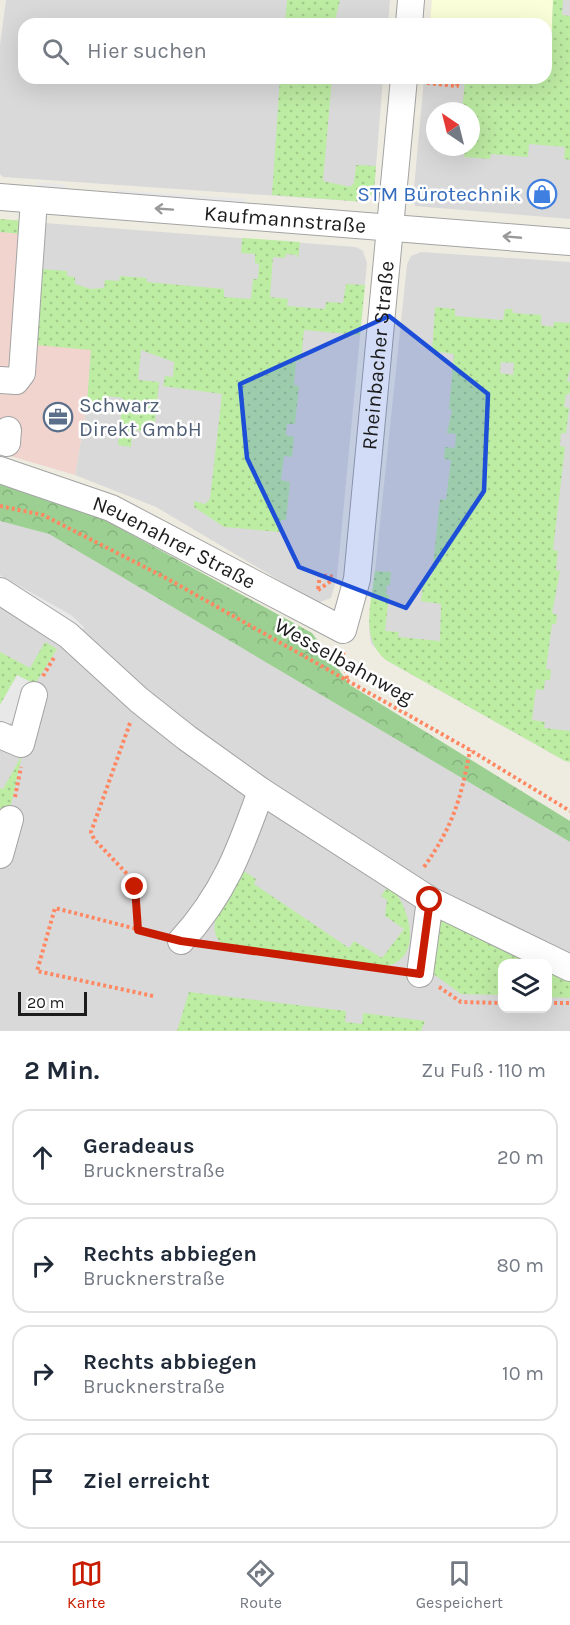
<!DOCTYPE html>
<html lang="de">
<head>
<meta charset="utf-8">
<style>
  :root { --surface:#fff; --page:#f6f6f7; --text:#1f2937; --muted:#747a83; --line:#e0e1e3; --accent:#c81c00 }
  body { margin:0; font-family:Karla,sans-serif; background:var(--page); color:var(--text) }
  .controls { position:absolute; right:18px; bottom:18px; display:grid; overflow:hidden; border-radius:12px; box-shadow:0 6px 24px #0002 }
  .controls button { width:54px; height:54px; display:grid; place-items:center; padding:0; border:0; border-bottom:2px solid var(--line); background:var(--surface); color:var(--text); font:30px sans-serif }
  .compass { position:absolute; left:426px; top:102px; width:54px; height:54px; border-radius:50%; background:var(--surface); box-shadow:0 6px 24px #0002; rotate:325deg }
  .scale { position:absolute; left:18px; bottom:15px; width:69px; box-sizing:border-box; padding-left:6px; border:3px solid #1c1c1c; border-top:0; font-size:16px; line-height:21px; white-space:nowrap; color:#1c1c1c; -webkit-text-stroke:4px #fff; paint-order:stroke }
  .stop { position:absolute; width:18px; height:18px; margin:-14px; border:4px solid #c81c00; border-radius:50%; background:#fff }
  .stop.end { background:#c81c00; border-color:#fff; box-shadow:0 2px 6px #0008 }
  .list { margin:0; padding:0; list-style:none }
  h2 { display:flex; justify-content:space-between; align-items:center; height:78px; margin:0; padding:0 24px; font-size:26px }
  h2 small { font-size:20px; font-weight:400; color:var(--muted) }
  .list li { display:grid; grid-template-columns:39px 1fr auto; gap:18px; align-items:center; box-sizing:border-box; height:96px; margin:0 12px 12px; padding:0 12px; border:2px solid var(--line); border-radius:18px }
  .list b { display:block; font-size:22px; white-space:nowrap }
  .list p { margin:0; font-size:20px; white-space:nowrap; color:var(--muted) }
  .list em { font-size:20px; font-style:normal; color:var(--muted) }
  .icon { flex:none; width:33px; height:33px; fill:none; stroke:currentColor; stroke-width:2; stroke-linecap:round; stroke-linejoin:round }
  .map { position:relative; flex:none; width:570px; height:1031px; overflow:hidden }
  .search { position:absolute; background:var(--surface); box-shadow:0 6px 24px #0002; left:18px; right:18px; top:18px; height:66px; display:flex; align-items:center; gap:15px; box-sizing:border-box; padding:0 21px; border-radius:18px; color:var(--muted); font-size:22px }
  .sheet { height:510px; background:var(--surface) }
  nav { display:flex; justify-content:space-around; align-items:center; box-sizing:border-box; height:84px; border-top:2px solid var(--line); background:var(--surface); font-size:16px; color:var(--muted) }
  nav a { display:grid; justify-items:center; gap:3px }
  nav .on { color:var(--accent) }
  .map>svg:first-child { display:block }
</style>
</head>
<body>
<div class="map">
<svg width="570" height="1031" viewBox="0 0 570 1031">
  <defs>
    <pattern id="grass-dots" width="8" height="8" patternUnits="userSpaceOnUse" patternTransform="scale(1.5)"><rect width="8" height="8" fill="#bdeca3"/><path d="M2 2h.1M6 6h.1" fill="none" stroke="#a2ca8c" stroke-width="1.8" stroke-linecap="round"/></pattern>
    <pattern id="forest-crowns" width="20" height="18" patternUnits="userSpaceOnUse" patternTransform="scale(1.5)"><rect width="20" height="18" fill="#9cd093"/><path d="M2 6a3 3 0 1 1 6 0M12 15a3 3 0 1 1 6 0" fill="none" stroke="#86b27e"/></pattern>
  </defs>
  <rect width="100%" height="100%" fill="#eeece1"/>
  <g fill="#dad9d9" fill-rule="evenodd">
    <polygon points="6,0 390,0 388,24 24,24 24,78 383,78 374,191 366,202 3,177 0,174 0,45"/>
    <path d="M553 0H570V219L415 206 413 199 424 78H546V54H550ZM435 111H471V147H435Z"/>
    <polygon points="45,223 356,247 363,251 367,263 337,577 331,598 320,602 314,601 156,507 75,475 87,404 41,269"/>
    <polygon points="421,252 570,262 570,762 565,761 386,660 371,643 369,628 407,264 411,256"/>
    <path d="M0 521 49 534 570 842V1031H0ZM502 963H548V1008H502Z"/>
  </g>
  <polygon fill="#f1d4ce" points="0,219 45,223 41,269 92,332 87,404 75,475 0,453"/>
  <polygon fill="#faffd9" points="432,0 553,0 551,54 546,54 546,24 430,24"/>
  <g fill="url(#grass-dots)" fill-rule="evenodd">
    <polygon points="287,0 340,0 334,24 285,24"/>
    <polygon points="553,0 563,0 562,15 570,16 570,160 564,159 565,147 529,144 528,157 491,154 490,159 464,157 465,150 471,147 473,112 462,111 465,81 476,82 477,78 546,78 546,54 551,54"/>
    <polygon points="280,78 332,78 323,181 350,187 354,183 356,165 376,166 374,191 366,202 272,195"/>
    <polygon points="0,219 24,221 23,234 0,232"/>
    <polygon points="242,238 300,242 298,259 297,255 286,254 285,258 273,257 270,297 288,299 287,306 325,309 326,302 343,303 346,284 365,285 360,335 304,330 301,361 296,361 294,385 299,386 295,424 287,424 286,435 294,437 292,457 284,456 281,480 290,482 286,520 281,520 280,532 224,527 194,507 194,501 205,504 210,499 222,394 163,386 165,376 173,377 174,362 141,350 138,380 159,382 154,432 132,430 131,447 118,445 123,398 107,396 106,406 87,404 91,350 36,345 41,269 67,271 67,276 75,277 75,284 91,289 104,288 105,280 119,281 120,276 146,278 147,282 224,289 224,297 251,299 253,279 258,279 259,264 255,263 255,254 241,253"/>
    <path d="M435 307 455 309V316L503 320 505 309H512L513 313 541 315V325L553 327 554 322 570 323V369L567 381 570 382V393L566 395 564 407 569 408 566 433H561L560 446 565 447 553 550 558 551 556 570 560 571 552 613 557 615 556 624H552L546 669 551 670 550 680H545L544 690 536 689 532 720 545 722 544 728 570 731V762L565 761 386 660C359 639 372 600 375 571L391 572 390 585H387L386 594 389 595 385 631 399 632 398 637 440 641 441 604 421 601 424 576H432L440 499 446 500 451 460 444 459 445 447 455 448 456 434 447 433 452 410 449 409 454 354 432 351ZM501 362 514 363 513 375 500 373Z"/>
    <polygon points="45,642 57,649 35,684 17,676 0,705 0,652 30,668"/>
    <polygon points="22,755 9,814 0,820 0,788 3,789"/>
    <path d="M242 870 256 879 254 884 349 948 354 941 382 958 404 929 385 916 387 900 381 896 389 885C409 904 425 957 387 966L225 946C198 929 231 889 242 870Z"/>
    <polygon points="438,913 543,963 502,963 502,995 461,994 428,970"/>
    <polygon points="548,966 570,977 570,998 548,997"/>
    <polygon points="189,992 346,1011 345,1022 362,1024 363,1013 425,1021 421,1031 177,1031"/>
  </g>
  <polygon fill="url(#forest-crowns)" points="0,484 21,489 105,520 312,633 350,685 570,821 570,842 49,534 0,521"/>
  <g fill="#e8e8e8">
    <polygon points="38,182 66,185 65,194 36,192"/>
    <polygon points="116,190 246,199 245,205 115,197"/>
    <polygon points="0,575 71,615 84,627 81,633 0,585"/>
    <polygon points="17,675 35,684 15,721 0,727 0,705"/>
  </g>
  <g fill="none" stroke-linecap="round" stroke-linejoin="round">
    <g stroke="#a3a3a3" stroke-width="28">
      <g id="minor">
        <polyline points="409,24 411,0"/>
        <path id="s1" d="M0 197 570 242"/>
        <polyline points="0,380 16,381 22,373 34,200"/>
        <polyline points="0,441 7,443 8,430"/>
        <path id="s2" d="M0 470 111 508 343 630 357 579 404 78"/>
        <polyline points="0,591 68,635 139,700 187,738 261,791 430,900 570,968"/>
        <polyline points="0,735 21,744 34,695"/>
        <polyline points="0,855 10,819"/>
        <path d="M181 941C224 894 240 850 261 791"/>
        <polyline points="420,974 430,900"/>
      </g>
    </g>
    <g stroke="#ff8761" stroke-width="4" stroke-dasharray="3 3" stroke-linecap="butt">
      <polyline points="427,83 457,86 458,81"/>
      <polyline points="0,506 43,515 166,578 470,750 570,811"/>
      <polyline points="318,589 320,575 335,577"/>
      <polyline points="318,590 331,581"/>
      <polyline points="343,652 347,679"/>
      <polyline points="43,676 55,656"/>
      <polyline points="130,723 91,832 94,839 129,876 134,887 138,930"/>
      <polyline points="15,797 21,767"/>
      <path d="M424 867C453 826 461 799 470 750"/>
      <polyline points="208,945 397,971"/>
      <polyline points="439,987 461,1002 502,1003"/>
      <polyline points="153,996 37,971 55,908 160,935"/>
      <polyline points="548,1003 570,1003"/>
    </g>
    <use href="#minor" stroke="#fff" stroke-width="26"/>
  </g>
  <defs><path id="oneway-shaft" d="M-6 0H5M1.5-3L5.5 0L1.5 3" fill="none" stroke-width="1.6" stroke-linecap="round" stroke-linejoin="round" transform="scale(1.5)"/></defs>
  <g stroke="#999">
    <use href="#oneway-shaft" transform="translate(164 209) rotate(-176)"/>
    <use href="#oneway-shaft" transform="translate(512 237) rotate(-175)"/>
  </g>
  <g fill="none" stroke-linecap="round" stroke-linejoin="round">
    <polyline stroke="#c81c00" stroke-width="8" points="135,887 138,930 181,941 420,974 430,900"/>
  </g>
  <path fill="#1d4ed8" fill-opacity="0.2" stroke="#1d4ed8" stroke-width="4.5" stroke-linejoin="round" d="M389 316 488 394 484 491 406 608 299 567 247 458 240 384Z"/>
  <defs>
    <g id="shop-ring" transform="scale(1.5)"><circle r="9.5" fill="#fff" stroke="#3f7fe0" stroke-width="1.5"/><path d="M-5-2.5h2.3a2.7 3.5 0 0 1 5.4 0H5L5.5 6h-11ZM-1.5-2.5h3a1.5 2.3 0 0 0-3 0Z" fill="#3f7fe0"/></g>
    <g id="office-ring" transform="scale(1.5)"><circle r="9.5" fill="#fff" stroke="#5c6f8a" stroke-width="1.5"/><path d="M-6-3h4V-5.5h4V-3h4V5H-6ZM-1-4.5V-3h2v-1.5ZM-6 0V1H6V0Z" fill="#5c6f8a"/></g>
  </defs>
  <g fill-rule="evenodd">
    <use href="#shop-ring" x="542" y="194"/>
    <use href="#office-ring" x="58" y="417"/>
  </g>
  <g text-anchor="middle" stroke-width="5" stroke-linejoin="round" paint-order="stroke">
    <g font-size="21" fill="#366cbe" stroke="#fff" text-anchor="end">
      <text x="521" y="201">STM Bürotechnik</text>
    </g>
    <g font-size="21" fill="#1c1c1c" stroke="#fff">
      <text dy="7" stroke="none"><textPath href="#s1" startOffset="286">Kaufmannstraße</textPath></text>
      <text dy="7" stroke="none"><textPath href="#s2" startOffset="657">Rheinbacher Straße</textPath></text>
      <text dy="7" stroke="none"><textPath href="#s2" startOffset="189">Neuenahrer Straße</textPath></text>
      <text transform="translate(344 661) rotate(29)" y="7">Wesselbahnweg</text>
    </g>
    <g font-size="21" fill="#4e5e75" stroke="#fff" text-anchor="start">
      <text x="79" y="412">Schwarz<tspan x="79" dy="24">Direkt GmbH</tspan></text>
    </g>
  </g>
</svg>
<div class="controls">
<button><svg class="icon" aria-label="layers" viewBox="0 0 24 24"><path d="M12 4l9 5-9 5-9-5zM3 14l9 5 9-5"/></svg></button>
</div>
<svg class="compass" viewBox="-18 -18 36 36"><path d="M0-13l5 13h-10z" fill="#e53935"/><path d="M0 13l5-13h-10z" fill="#747a83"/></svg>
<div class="scale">20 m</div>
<div class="stop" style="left:430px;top:900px"></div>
<div class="stop end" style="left:135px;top:887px"></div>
<div class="search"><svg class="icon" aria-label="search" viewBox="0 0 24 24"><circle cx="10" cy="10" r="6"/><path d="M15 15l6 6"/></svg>Hier suchen</div>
</div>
<section class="sheet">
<h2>2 Min.<small>Zu Fuß · 110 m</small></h2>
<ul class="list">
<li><svg class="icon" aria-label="ahead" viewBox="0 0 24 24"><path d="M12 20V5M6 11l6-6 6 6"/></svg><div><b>Geradeaus</b><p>Brucknerstraße</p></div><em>20 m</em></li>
<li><svg class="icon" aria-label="right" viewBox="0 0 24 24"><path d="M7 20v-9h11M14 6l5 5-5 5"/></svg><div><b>Rechts abbiegen</b><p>Brucknerstraße</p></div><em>80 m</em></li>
<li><svg class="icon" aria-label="right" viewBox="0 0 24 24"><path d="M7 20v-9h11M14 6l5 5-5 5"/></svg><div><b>Rechts abbiegen</b><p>Brucknerstraße</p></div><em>10 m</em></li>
<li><svg class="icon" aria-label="arrive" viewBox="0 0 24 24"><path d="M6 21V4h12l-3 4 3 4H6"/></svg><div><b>Ziel erreicht</b></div></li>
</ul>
</section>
<nav>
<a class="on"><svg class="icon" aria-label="map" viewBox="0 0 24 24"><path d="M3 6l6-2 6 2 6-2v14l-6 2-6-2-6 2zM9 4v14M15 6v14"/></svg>Karte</a>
<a><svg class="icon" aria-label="directions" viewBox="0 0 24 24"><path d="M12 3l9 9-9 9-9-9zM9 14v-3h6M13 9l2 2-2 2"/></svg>Route</a>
<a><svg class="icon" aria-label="saved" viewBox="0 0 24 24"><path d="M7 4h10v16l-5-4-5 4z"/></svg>Gespeichert</a>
</nav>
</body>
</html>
